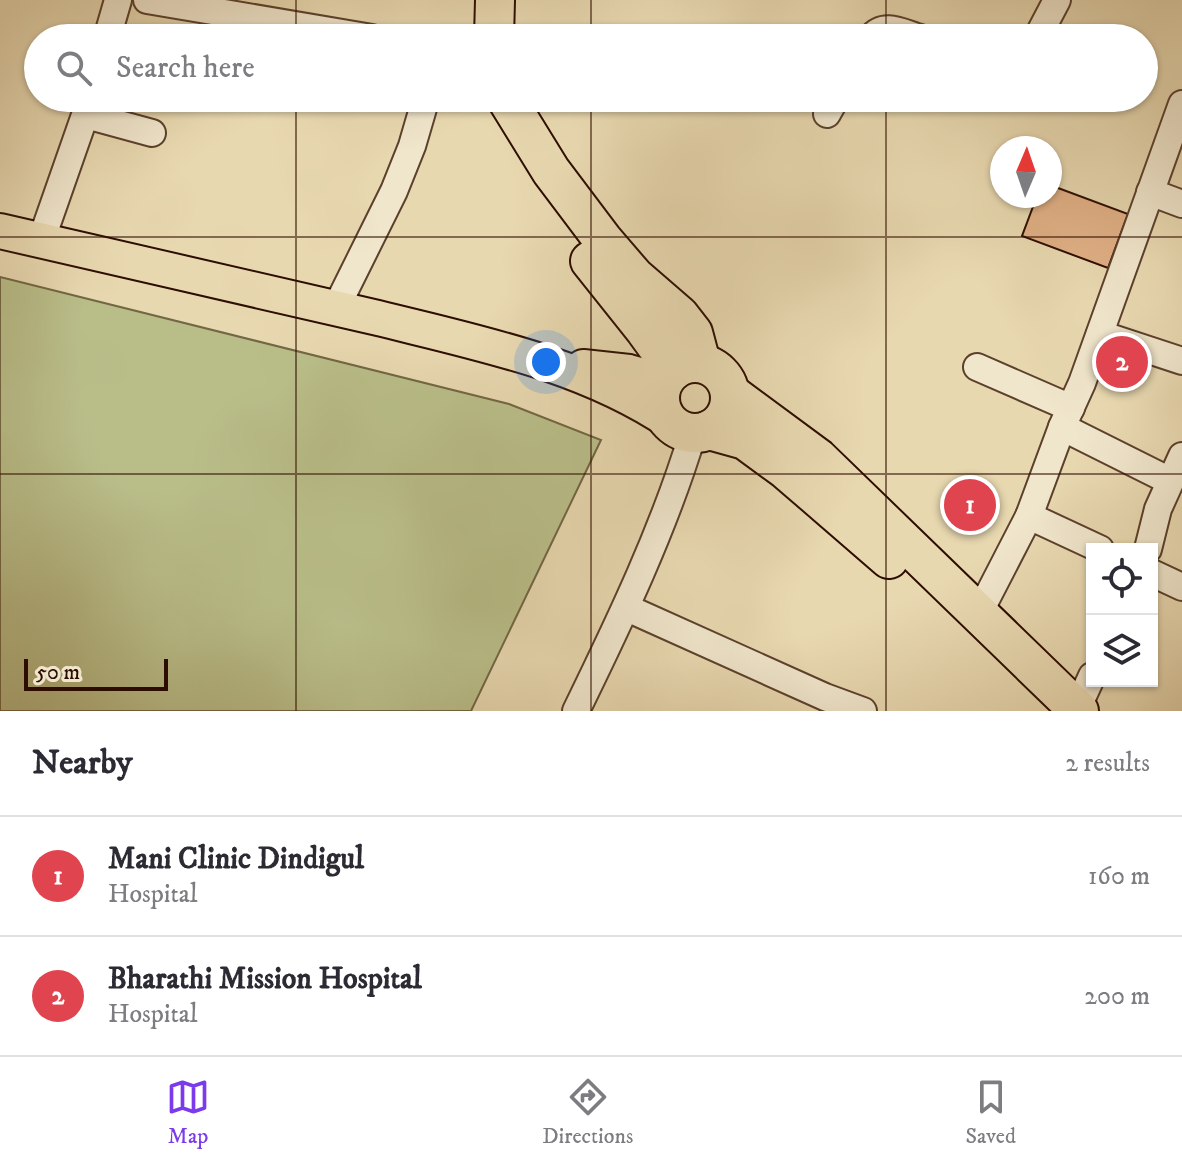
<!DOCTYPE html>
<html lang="en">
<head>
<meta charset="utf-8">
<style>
  :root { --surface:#fff; --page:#f2f2f3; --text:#2b2b33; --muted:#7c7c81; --line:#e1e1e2; --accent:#7c3aed }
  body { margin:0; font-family:"IM FELL DW Pica",serif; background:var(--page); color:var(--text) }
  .controls { position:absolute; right:24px; bottom:24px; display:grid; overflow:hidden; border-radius:0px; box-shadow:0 2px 6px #0004 }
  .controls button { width:72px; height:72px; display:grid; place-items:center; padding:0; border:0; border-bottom:2px solid var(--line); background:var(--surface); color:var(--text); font:40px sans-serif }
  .compass { position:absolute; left:990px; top:136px; width:72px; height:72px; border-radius:50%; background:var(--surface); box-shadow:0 2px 6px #0004; rotate:2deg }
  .scale { position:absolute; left:24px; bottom:20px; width:144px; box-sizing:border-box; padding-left:8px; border:4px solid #2d0d00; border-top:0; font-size:22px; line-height:28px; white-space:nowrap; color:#2d0d00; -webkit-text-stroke:6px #f0e6cc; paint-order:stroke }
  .you { position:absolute; left:546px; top:362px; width:28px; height:28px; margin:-20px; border:6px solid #fff; border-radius:50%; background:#1a73e8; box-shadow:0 0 0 12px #1a73e833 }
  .badge { display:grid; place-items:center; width:52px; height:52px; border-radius:50%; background:var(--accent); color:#fff; font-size:26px; font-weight:700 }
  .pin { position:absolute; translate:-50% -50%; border:4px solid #fff; box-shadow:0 2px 8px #0006 }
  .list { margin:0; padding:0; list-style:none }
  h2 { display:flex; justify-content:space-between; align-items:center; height:104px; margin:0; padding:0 32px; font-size:34px }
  h2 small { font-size:26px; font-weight:400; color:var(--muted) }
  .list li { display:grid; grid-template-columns:52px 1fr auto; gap:24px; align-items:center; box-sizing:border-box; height:120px; padding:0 32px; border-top:2px solid var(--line) }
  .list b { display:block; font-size:30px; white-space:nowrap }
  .list p { margin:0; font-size:26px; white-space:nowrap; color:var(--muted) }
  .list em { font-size:26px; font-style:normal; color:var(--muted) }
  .icon { flex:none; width:44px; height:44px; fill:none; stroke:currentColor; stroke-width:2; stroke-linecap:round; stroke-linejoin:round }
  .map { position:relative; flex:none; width:1182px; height:711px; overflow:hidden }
  .search { position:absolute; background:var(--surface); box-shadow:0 2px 6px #0004; left:24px; right:24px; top:24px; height:88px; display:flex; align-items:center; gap:20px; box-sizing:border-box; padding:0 28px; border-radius:44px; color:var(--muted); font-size:30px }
  .sheet { height:344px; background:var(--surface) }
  nav { display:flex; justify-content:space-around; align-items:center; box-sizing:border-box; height:112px; border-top:2px solid var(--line); background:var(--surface); font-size:22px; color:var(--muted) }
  nav a { display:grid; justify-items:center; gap:4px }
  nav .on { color:var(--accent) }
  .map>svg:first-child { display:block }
</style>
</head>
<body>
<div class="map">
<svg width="1182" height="711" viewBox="0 0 1182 711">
  <rect width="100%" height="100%" fill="#e8d8b0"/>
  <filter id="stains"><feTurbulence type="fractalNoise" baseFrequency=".0025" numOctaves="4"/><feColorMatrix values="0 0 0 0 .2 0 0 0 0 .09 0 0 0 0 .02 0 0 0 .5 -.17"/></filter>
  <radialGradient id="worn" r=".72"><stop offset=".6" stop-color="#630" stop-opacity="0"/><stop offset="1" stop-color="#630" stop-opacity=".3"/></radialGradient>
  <polygon fill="#b9be89" stroke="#736644" stroke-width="2" points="0,277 509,404 601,440 471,711 0,711"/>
  <g fill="#e0af85" stroke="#2d0d00" stroke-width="2">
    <polygon points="1050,185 1128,214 1108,268 1022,236 1037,196 1050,196"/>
    <polygon points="1115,344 1140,353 1130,380 1106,372"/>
    <polygon points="959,487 983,497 973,521 949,511"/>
  </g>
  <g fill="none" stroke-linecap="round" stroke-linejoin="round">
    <g stroke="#5c402c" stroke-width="30">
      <g id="minor">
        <polyline points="147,0 372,38"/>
        <polyline points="107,38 118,0"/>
        <path d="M871 38C884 21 903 33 920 38"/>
        <polyline points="1037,38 1057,0"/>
        <polyline points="827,114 836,98"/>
        <polyline points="86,115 152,133"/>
        <polyline points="1150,192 1182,204"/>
        <polyline points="41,241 91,98"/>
        <polyline points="336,308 394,191 412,146 426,98"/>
        <polyline points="1100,334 1182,361"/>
        <polyline points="977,367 1071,408"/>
        <polyline points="1062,427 1170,481"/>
        <polyline points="1029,516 1100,549"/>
        <polyline points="1148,549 1158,509 1182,456"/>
        <polyline points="1152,573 1182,587"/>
        <polyline points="627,608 825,697 863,711"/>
        <polyline points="979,613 1029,516 1062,427 1082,383 1182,104"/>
        <polyline points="1077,709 1092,676"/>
        <path d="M576 711C620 621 664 529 693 433"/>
      </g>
    </g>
    <g stroke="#2d0d00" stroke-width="38">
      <g id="major">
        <path d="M0 231C126 261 252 288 378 318 478 343 585 364 672 423"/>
        <polyline points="583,367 629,372 664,382"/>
      </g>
    </g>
    <g stroke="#2d0d00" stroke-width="42">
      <g id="highway">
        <polyline points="494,38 495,0"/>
        <polyline points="506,98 551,171 603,240 634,276 679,315 693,333 701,363"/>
        <polyline points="590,261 645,330 674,370"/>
        <circle cx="695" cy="398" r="35"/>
        <polyline points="730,393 818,458 1079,711"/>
        <polyline points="709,430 745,440 786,470 889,559"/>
      </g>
    </g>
    <use href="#minor" stroke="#f0e6cc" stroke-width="26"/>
    <use href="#major" stroke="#e8d8b0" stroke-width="34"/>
    <use href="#highway" stroke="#e8d8b0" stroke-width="38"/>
  </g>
  <path fill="none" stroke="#2d0d00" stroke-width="2" stroke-opacity="0.55" d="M296 0V38M591 0V38M886 0V38M296 98V711M591 98V711M886 98V711M0 237H1182M0 474H1182"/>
  <rect width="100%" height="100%" filter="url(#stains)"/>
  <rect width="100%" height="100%" fill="url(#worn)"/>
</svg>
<div class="controls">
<button><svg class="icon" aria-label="locate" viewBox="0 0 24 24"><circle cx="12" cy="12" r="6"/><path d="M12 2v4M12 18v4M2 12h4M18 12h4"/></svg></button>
<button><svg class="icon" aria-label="layers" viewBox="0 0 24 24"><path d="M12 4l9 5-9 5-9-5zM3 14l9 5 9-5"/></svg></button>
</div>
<svg class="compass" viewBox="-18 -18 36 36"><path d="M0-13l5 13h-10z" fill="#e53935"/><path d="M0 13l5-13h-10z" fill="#7c7c81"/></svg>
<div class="scale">50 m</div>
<div class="you"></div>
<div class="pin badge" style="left:970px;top:505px;background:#e0444e">1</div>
<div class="pin badge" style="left:1122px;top:362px;background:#e0444e">2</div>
<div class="search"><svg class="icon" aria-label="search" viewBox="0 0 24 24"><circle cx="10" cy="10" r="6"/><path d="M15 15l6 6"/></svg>Search here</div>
</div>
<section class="sheet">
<h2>Nearby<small>2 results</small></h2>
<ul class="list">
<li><span class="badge" style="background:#e0444e">1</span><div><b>Mani Clinic Dindigul</b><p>Hospital</p></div><em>160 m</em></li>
<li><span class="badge" style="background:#e0444e">2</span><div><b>Bharathi Mission Hospital</b><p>Hospital</p></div><em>200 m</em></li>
</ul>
</section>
<nav>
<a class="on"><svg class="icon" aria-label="map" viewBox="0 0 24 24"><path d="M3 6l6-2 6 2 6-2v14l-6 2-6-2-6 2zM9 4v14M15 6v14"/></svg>Map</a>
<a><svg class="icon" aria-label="directions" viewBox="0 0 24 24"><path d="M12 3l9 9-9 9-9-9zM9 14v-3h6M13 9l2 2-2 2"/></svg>Directions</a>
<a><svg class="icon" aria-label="saved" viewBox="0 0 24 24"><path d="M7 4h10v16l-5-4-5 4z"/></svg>Saved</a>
</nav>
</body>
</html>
